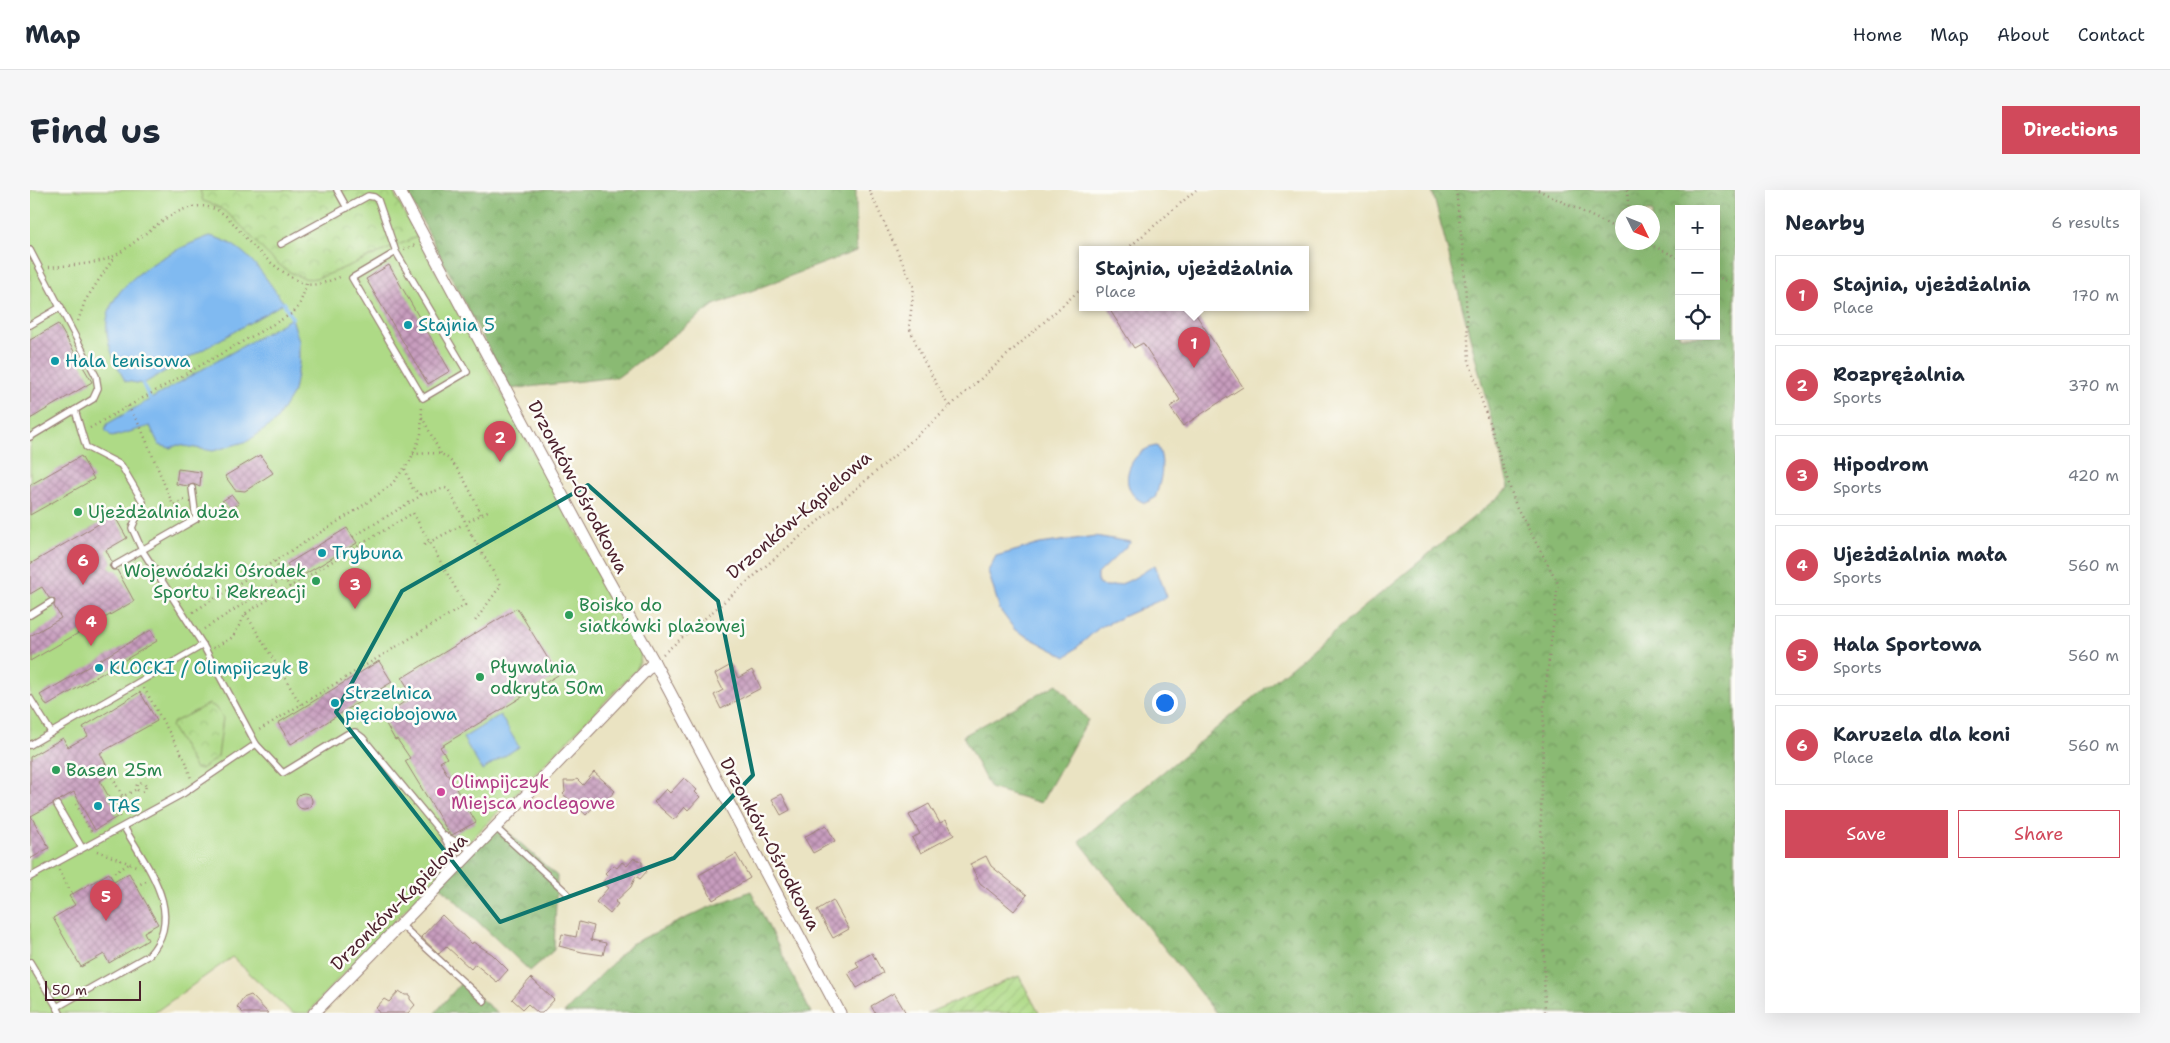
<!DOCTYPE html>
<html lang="en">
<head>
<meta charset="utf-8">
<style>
  :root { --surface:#fff; --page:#f6f6f7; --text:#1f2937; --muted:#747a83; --line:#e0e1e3; --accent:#d1495b }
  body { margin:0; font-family:"Shantell Sans",sans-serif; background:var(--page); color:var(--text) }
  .controls { position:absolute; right:15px; top:15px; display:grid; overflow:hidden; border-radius:0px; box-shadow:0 5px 20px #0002 }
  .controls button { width:45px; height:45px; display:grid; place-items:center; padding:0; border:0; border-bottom:1px solid var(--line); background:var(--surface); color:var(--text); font:25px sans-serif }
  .compass { position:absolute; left:1585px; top:15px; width:45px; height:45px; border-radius:50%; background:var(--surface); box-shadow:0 5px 20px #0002; rotate:133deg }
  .scale { position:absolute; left:15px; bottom:12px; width:96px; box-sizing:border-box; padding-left:5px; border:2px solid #4a1f2b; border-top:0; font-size:14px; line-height:18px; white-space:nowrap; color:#4a1f2b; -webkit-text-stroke:4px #fdfcf7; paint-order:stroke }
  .you { position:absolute; left:1134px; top:512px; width:18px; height:18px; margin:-12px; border:4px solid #fff; border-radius:50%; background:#1a73e8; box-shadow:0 0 0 8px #1a73e833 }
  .badge { display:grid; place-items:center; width:32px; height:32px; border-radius:50%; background:var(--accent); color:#fff; font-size:16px; font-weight:700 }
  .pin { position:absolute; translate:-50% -41px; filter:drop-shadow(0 1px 2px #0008) }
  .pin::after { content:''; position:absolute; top:26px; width:18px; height:15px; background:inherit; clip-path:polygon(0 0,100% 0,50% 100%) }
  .popup { position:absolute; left:1049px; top:56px; width:230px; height:65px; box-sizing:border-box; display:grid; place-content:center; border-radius:0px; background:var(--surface); filter:drop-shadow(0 1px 4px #0005); font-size:16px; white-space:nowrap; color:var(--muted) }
  .popup b { font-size:19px; color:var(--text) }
  .popup::after { content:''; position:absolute; left:50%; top:100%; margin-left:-10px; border:10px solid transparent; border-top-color:var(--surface) }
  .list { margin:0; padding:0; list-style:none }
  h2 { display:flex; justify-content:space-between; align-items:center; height:65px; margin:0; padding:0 20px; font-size:21px }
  h2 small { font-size:16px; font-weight:400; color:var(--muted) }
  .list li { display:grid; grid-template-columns:32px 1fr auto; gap:15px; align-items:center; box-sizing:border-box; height:80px; margin:0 10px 10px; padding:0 10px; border:1px solid var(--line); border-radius:0px }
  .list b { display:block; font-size:19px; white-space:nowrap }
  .list p { margin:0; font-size:16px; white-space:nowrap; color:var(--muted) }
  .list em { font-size:16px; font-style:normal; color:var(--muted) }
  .actions { display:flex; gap:10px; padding:15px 20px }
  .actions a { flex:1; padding:11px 0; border:1px solid var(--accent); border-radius:0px; text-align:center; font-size:18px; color:var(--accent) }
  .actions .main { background:var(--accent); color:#fff }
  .icon { flex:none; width:28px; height:28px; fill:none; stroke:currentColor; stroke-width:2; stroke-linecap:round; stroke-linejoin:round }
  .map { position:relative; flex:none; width:1705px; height:823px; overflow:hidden; border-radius:0px }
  header { display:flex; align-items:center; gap:30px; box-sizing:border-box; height:70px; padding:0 25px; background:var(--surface); border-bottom:1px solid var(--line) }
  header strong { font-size:24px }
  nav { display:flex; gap:28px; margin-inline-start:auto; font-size:18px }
  .intro { display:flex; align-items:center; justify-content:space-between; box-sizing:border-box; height:120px; padding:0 30px }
  h1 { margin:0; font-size:35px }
  .button { padding:12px 22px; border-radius:0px; background:var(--accent); color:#fff; font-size:18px; font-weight:700 }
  main { display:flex; gap:30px; padding:0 30px }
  aside { flex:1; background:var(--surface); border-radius:0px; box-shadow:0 5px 20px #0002 }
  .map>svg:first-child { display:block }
</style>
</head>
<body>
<header>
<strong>Map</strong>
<nav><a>Home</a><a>Map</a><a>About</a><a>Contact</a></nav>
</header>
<div class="intro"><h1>Find us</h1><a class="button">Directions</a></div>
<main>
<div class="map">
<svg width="1705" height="823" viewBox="0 0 1705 823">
  <defs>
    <pattern id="forest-crowns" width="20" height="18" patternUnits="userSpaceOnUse" patternTransform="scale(1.25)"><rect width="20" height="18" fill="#8aba73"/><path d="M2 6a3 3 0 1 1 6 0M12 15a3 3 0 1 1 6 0" fill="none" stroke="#73975f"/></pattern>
    <pattern id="park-crowns" width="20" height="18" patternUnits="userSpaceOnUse" patternTransform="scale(1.25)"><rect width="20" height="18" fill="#aeda86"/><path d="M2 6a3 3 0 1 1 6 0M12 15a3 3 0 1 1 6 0" fill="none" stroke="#97bb74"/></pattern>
    <pattern id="garden-furrows" width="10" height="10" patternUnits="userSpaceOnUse" patternTransform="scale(1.25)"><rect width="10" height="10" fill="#aeda86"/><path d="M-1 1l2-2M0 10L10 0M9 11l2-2" fill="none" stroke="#97bb74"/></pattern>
    <pattern id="building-cross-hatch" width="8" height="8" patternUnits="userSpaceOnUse" patternTransform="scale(1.25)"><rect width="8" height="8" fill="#c79dbe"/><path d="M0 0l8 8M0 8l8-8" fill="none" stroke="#a47f9b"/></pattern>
  </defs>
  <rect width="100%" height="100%" fill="#fdfcf7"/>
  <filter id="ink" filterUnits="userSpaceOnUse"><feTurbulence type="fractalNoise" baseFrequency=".02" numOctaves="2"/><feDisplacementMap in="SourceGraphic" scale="10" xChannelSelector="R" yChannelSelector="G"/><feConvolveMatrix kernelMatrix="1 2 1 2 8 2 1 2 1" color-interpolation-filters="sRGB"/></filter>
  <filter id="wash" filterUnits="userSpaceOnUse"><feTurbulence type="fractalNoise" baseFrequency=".0096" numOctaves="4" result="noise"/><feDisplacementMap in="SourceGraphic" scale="20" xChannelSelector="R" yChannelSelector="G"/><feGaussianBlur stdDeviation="1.12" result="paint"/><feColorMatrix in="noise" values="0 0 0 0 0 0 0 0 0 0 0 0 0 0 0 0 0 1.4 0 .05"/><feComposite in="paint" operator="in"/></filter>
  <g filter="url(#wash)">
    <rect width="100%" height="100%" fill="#eae3c2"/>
    <path fill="#aeda86" stroke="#7c7c58" d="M0 0H362L611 463 610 472 606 480 439 652 420 647 416 643 408 649C414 656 422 663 420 673L295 803 279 823H262L202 767 124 823H0Z"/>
    <g fill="url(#forest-crowns)" stroke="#6a6c4f" fill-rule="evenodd">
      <polygon points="376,0 826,0 826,61 684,115 588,187 480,199"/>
      <path d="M1402 0H1705V823H1186L1049 651 1479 298ZM1649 19H1686V146H1649ZM1592 22H1622V52H1592Z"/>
      <polygon points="1027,494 1058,530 1011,613 960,598 933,546"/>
      <polygon points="469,634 527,686 524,760 500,781 409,695"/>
      <polygon points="721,701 781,823 534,823 601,754 675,719"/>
      <polygon points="431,793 468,823 405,823"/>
    </g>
    <g fill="url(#park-crowns)" stroke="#7c7c58">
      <path d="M170 0H362L387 47 297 85C289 87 282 90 274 88 232 76 214 21 173 11Z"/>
      <polygon points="179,514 185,517 193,528 188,567 171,579 166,579 141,536 144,532"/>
    </g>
    <polygon fill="url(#garden-furrows)" stroke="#7c7c58" points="989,786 1009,823 897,823"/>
    <g fill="#80baf1" stroke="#656c8e">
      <path d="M180 46C218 55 232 84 254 113L113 194 95 191C85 172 75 153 77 130 82 89 146 58 180 46Z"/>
      <polygon points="262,128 269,151 269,174 264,201 245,232 218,251 183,261 148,255 140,258 129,255 120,236 82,247 75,240 77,234 84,230"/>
      <path d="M1127 256C1136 270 1131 292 1125 308L1115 313C1084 301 1098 259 1127 256Z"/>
      <path d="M1065 346 1101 352 1068 384V394C1088 402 1108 385 1125 375L1137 407 1070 437 1036 467 985 440 970 420 958 381 966 366 1010 354Z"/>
      <polygon points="470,525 489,557 452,580 433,548"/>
    </g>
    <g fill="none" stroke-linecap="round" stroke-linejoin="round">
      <g stroke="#80baf1" stroke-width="4">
        <polyline points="254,113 262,128"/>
        <polyline points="113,194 120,209"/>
      </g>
    </g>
    <g id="blocks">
      <g fill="url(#building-cross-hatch)">
        <polygon points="359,75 420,181 398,194 336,89"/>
        <polygon points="1078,117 1161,117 1213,197 1153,236 1140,217 1150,210 1113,153 1104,158"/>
        <polygon points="28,134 62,192 0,229 0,150"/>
        <polygon points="230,265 243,283 215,301 205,300 195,286"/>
        <polygon points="51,266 64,289 0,325 0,295"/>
        <polygon points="148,279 171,282 170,297 163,294 158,296 146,294"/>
        <polygon points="202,305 209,314 199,320 192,311"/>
        <polygon points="84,325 97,348 76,360 82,372 79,376 82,380 87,380 104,411 0,471 0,446 31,428 24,416 25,410 19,408 12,397 0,404 0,374"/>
        <polygon points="317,338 327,353 267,389 257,374"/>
        <polygon points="487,418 528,485 410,557 417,568 410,572 446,632 422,645 419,643 375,571 380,568 367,549 365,550 352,527 383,506 372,488"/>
        <polygon points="121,440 127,451 17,516 10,505"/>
        <polygon points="349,471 362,492 261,554 248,533"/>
        <polygon points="701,475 708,488 722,480 731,498 691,519 684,505 693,500 685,484"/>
        <polygon points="110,502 127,531 70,563 81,584 70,591 86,620 84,622 87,627 65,640 44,602 1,626 19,658 0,669 0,567 33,548 38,557 58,546 53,537"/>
        <polygon points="564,582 585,601 574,613 570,610 556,625 533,604 535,602 534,591 544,591 547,589 553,595"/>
        <polygon points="654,588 667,600 665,602 670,607 658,620 655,617 644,630 624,612 636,599 640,603"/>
        <circle cx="274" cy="611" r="8"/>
        <polygon points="752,604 760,620 751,625 742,609"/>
        <polygon points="899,614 910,633 916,630 924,645 891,663 882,648 890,644 879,625"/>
        <polygon points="796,635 805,651 783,663 774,647"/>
        <polygon points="706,664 720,688 683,710 669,685"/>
        <polygon points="956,666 961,676 997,705 984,721 950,693 940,674"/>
        <polygon points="604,668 612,672 612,676 617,681 610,689 606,686 601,697 585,712 588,714 580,724 566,712 578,698 572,693 578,686 575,683 583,675 587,678 592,672 597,676"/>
        <polygon points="79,683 84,692 99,683 128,734 114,742 118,750 79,773 74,764 51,777 23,728 45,715 39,706"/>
        <polygon points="803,710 819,739 803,748 787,720"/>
        <polygon points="412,725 442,754 443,752 462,764 478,780 467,792 445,774 441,779 416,756 409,764 391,747"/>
        <polygon points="549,732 564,736 561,750 576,753 573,765 552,762 529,756 532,744 546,747"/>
        <polygon points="842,763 853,783 827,798 818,783 829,777 826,772"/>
        <polygon points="501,788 524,810 512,823 508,823 498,814 493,819 482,809"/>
        <polygon points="369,801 375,805 380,805 380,809 385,815 378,823 349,823 346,818 354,809 359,812"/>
        <polygon points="864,803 876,823 845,823 841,816"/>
        <polygon points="221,805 238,823 213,823 207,817 213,808"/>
      </g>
    </g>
  </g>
  <g filter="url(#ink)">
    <use href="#blocks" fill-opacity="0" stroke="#9a8176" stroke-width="1"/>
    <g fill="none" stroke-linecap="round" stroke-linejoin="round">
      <g stroke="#9a8176" stroke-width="8">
        <g id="lane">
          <polyline points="307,0 317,18"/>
          <polyline points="251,54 338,6 344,7 348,10 366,62 437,182 393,208 322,88 366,62"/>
          <polyline points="0,60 66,186 68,198 63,209 0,247"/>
          <polyline points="0,135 31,117"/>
          <polyline points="45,220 56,257 91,275 113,312 102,338 112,360 173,455 226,554 253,583 317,544 325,542 333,548 413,645 429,675"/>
          <polyline points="84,376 166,329 162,298"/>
          <polyline points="0,425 21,412"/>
          <polyline points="0,508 21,542"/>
          <polyline points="0,555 173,455"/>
          <polyline points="27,615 52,658"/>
          <polyline points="466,638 537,703"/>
          <polyline points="415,646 444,661"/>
          <polyline points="0,687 154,603 226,554"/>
          <polyline points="370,734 454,811"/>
          <polyline points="0,772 27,817"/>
          <path d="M30 823 27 817 119 765C157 724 116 676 94 637"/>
        </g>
      </g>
      <g stroke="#9a8176" stroke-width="13">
        <g id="street">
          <polyline points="369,0 567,370 624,472 810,823"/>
          <path d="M284 823C398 707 512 590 624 472"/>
        </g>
      </g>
      <g stroke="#9a8176" stroke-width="2.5" stroke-dasharray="1 4" stroke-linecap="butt">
        <polyline points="839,0 884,97 879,137 894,171 919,217"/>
        <polyline points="1426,0 1434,70 1439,171 1486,316 1528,393 1514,512 1511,630 1515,823"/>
        <polyline points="1508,0 1592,41"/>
        <polyline points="1597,0 1599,22"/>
        <polyline points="1615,52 1649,68"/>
        <polyline points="374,59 386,55"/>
        <polyline points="1097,59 1166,0"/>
        <path d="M19 77C41 75 67 75 86 65 114 49 148 7 182 18 195 22 205 35 213 45 226 61 256 88 276 94 287 97 303 89 313 86"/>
        <polyline points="1686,86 1705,95"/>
        <polyline points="48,131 55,111 84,67"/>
        <polyline points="98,216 111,238 143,315 156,309"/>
        <polyline points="392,227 411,264"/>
        <polyline points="60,238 263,123 269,116 277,94"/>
        <path d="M383 264C391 264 402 262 410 264 426 267 445 310 451 325"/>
        <polyline points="375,279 383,299 392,305"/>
        <polyline points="439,331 458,321"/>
        <polyline points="442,346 471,395 443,434"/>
        <polyline points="323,347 392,305 415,298 418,299 430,321"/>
        <polyline points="394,355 432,335"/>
        <polyline points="245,371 254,388 262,382"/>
        <polyline points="163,422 328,319 362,294 380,271 391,245 392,217"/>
        <polyline points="216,424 271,515"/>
        <polyline points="174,439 254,388 260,397"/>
        <polyline points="183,458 203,447 216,423 383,323 435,415 229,540"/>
        <polyline points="633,464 869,262 1053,97"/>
        <polyline points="114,498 156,572 161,589"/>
        <polyline points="82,587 98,616"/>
        <circle cx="111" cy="597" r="4.5"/>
        <polyline points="82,612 107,599"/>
        <polyline points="46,614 62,643"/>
        <polyline points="90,627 90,620 98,616 101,622"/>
        <polyline points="67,661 106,676"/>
        <polyline points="29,680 42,704"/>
        <polyline points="80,685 99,674"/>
        <polyline points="106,696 116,691"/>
      </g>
      <use href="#lane" stroke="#fff" stroke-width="5.5"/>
      <use href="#street" stroke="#fff" stroke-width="11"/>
      <polyline stroke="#9a8176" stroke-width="2.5" stroke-dasharray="1 4" stroke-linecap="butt" points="430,321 442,346"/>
    </g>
  </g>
  <path fill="none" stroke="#0f766e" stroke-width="4" stroke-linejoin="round" d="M558 295 688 411 723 585 644 668 470 732 306 522 372 401Z"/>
  <g fill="#0f9aa8" stroke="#fdfcf7" stroke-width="2">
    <circle cx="378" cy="135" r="5"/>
    <circle cx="25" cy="171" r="5"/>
    <circle cx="292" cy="363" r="5"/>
    <circle cx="69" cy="478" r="5"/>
    <circle cx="305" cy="513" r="5"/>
    <circle cx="68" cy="616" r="5"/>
  </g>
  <g fill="#2e9e5b" stroke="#fdfcf7" stroke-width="2">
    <circle cx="48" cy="322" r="5"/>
    <circle cx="286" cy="391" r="5"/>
    <circle cx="539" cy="425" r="5"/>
    <circle cx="450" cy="487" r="5"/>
    <circle cx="26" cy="580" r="5"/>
  </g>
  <circle fill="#d1479c" stroke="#fdfcf7" stroke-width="2" cx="411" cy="602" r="5"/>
  <g text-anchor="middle" stroke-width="5" stroke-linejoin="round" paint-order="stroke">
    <g font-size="18" fill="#0d838f" stroke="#fdfcf7" text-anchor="start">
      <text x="388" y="141">Stajnia 5</text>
      <text x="35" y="177">Hala tenisowa</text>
      <text x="302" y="369">Trybuna</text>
      <text x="79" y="484">KLOCKI / Olimpijczyk B</text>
      <text x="315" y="509">Strzelnica<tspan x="315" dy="21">pięciobojowa</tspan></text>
      <text x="78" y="622">TAS</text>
    </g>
    <g font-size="18" fill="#4a1f2b" stroke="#fdfcf7">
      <text transform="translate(548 297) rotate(62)" y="6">Drzonków-Ośrodkowa</text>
      <text transform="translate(769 325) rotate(-41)" y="6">Drzonków-Kąpielowa</text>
      <text transform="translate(740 654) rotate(62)" y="6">Drzonków-Ośrodkowa</text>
      <text transform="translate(369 712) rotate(-45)" y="6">Drzonków-Kąpielowa</text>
    </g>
    <g font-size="18" fill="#27864d" stroke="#fdfcf7" text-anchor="start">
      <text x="58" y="328">Ujeżdżalnia duża</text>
      <text x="276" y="387" text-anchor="end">Wojewódzki Ośrodek<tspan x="276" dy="21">Sportu i Rekreacji</tspan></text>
      <text x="549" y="421">Boisko do<tspan x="549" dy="21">siatkówki plażowej</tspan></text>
      <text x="460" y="483">Pływalnia<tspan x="460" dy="21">odkryta 50m</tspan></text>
      <text x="36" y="586">Basen 25m</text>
    </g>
    <g font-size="18" fill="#b23c85" stroke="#fdfcf7" text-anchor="start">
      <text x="421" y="598">Olimpijczyk<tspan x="421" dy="21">Miejsca noclegowe</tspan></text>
    </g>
  </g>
</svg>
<div class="controls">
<button>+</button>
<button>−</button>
<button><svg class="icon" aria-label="locate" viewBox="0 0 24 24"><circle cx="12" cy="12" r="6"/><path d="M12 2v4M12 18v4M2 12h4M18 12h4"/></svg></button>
</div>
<svg class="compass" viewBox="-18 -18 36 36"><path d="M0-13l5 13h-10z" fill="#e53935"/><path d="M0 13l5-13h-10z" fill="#747a83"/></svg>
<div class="scale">50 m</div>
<div class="you"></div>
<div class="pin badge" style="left:1164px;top:178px">1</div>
<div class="popup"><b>Stajnia, ujeżdżalnia</b>Place</div>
<div class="pin badge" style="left:470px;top:272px">2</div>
<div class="pin badge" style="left:325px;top:419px">3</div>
<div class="pin badge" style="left:61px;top:456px">4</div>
<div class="pin badge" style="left:76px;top:731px">5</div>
<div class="pin badge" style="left:53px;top:395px">6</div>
</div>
<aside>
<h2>Nearby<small>6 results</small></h2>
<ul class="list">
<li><span class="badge">1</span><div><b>Stajnia, ujeżdżalnia</b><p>Place</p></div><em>170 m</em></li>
<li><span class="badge">2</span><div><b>Rozprężalnia</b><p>Sports</p></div><em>370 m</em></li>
<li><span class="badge">3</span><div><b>Hipodrom</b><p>Sports</p></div><em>420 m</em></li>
<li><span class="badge">4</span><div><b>Ujeżdżalnia mała</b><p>Sports</p></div><em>560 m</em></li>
<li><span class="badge">5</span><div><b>Hala Sportowa</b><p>Sports</p></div><em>560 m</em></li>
<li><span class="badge">6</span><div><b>Karuzela dla koni</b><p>Place</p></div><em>560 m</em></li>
</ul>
<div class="actions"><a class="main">Save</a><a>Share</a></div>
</aside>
</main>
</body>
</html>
